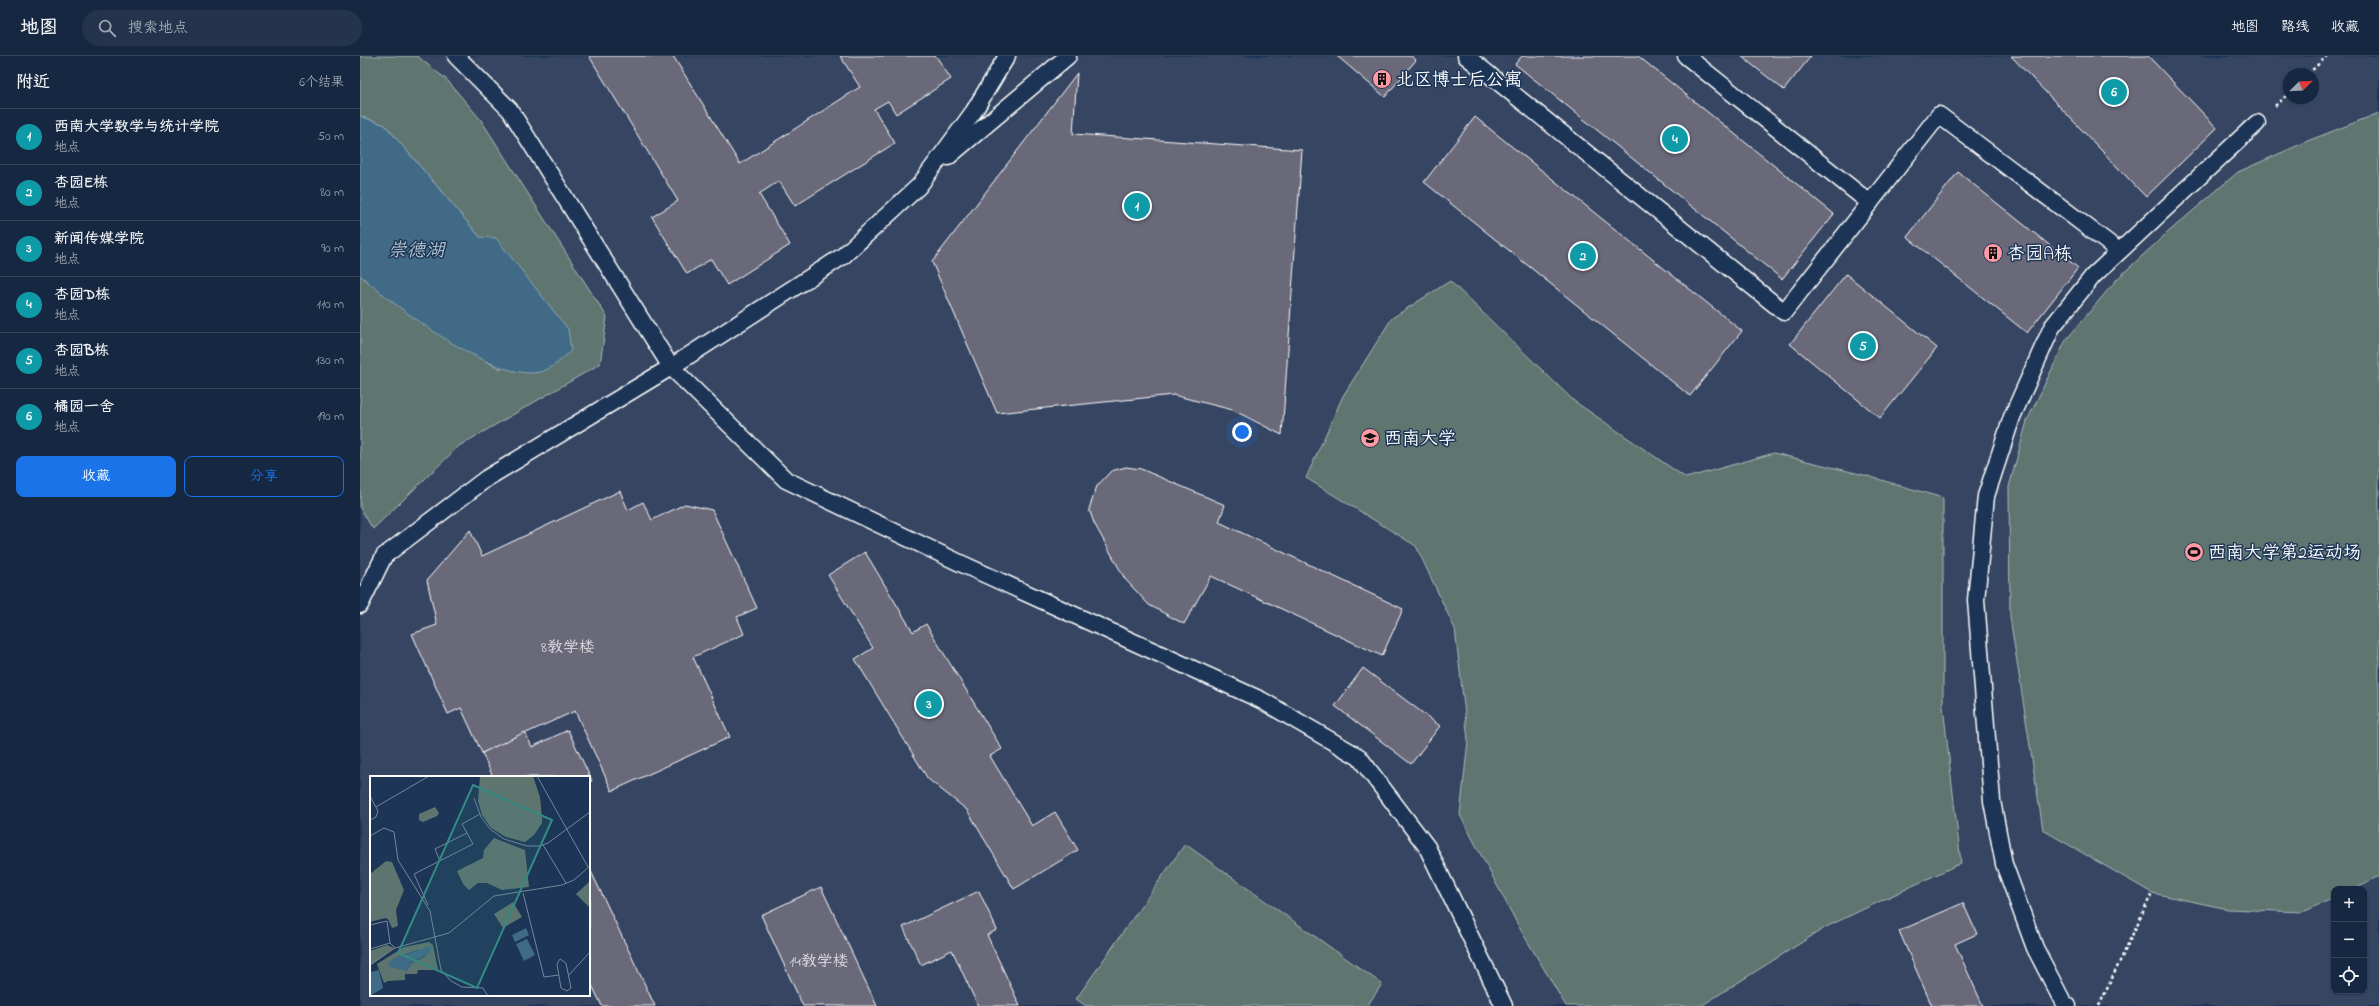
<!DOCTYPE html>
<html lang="zh">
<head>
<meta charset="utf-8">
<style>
  :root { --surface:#162841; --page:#23344c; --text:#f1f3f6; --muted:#9ea6b1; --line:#35445a; --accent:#1a73e8 }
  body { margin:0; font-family:"Indie Flower","LXGW WenKai TC",sans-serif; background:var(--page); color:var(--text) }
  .controls { position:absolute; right:12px; bottom:12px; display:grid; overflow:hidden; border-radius:8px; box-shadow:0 1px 3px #0004 }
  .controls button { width:36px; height:36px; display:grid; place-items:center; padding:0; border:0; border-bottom:1px solid var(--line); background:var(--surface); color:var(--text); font:20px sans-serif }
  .compass { position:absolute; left:1923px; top:12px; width:36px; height:36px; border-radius:50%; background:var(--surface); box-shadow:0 1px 3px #0004; rotate:66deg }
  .you { position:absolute; left:882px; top:376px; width:14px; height:14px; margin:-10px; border:3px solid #fff; border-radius:50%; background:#1a73e8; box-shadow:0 0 0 6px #1a73e833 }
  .badge { display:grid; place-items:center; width:26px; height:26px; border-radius:50%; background:var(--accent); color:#fff; font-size:13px; font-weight:700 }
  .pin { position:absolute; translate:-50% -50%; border:2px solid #fff; box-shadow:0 1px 4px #0006 }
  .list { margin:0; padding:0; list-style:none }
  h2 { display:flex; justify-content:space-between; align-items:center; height:52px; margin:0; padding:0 16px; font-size:17px }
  h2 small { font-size:13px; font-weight:400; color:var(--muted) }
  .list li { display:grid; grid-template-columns:26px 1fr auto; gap:12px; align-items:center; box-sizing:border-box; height:56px; padding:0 16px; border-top:1px solid var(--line) }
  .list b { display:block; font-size:15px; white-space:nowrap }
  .list p { margin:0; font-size:13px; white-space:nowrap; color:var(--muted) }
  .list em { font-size:13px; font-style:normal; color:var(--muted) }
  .actions { display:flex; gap:8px; padding:12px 16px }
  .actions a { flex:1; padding:9px 0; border:1px solid var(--accent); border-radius:8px; text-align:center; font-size:14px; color:var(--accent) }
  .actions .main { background:var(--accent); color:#fff }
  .icon { flex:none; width:22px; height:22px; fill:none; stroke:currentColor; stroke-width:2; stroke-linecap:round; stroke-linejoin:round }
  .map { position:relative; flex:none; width:2019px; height:950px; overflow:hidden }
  header { display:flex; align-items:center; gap:24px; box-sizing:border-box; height:56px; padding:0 20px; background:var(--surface); border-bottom:1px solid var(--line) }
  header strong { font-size:19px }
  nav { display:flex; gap:22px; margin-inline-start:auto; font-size:14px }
  .search { width:280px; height:36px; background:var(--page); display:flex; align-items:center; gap:10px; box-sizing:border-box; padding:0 14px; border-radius:22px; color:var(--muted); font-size:15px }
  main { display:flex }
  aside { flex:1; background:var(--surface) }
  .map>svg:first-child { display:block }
</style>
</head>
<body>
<header>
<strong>地图</strong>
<div class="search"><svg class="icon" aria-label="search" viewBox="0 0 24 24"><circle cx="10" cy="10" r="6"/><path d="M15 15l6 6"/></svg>搜索地点</div>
<nav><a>地图</a><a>路线</a><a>收藏</a></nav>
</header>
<main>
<aside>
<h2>附近<small>6个结果</small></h2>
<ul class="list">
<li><span class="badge" style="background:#0f9aa8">1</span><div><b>西南大学数学与统计学院</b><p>地点</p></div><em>50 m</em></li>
<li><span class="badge" style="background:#0f9aa8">2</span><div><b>杏园E栋</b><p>地点</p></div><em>80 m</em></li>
<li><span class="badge" style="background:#0f9aa8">3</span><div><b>新闻传媒学院</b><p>地点</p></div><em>90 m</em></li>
<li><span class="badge" style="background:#0f9aa8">4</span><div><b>杏园D栋</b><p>地点</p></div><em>110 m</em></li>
<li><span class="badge" style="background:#0f9aa8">5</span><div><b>杏园B栋</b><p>地点</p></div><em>130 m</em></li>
<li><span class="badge" style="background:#0f9aa8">6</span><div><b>橘园一舍</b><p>地点</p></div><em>190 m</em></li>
</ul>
<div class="actions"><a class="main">收藏</a><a>分享</a></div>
</aside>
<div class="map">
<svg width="2019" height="950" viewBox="0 0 2019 950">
  <rect width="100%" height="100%" fill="#1d3557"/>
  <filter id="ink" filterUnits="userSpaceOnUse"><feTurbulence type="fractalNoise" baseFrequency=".025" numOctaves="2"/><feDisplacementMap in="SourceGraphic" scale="8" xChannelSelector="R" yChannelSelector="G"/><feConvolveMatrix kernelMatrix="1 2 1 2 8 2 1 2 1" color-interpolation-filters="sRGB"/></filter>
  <g filter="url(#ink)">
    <path fill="#344562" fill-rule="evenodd" d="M0 0H2019V950H0ZM1929 18H1953V42H1929ZM11 721H229V939H11ZM1974 833H2004V935H1974Z"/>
    <g fill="#5e746f" stroke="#aebab7">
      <path d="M0 0H57L87 24 121 64 247 261 240 308 99 390 13 473 0 452V219C42 256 90 288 141 313L120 181 25 69 0 60Z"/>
      <polygon points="2019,57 2019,820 1993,833 1974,833 1974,842 1942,856 1868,853 1792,837 1683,774 1650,561 1649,431 1667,365 1706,284 1757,223 1806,178 1878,116 1950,84"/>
      <polygon points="1090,225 1214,345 1326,422 1414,397 1504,419 1583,442 1583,650 1601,807 1466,871 1341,950 1206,950 1159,871 1100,759 1108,684 1095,573 1056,490 946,422 983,340 1032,262"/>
      <polygon points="825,788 1022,928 1007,950 726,950 716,943"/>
    </g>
    <path fill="#406b86" stroke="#8ca6b6" d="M0 60 25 69 120 181 136 182 208 273 211 295C200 305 188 317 172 317 123 318 36 251 0 219Z"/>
    <g fill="#6a697a" stroke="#fff">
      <polygon points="229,0 313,0 380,108 500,31 480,0 576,0 591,23 536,58 528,45 514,53 535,87 435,150 419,125 399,138 430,189 367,229 351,203 327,218 292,161 318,145"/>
      <polygon points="977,0 1051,0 1056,4 1025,41"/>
      <polygon points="1162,0 1278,0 1474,158 1422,223 1155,8"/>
      <polygon points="1381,0 1451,0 1424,34"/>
      <polygon points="1651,0 1788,0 1857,72 1786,141"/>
      <polygon points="717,17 713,78 942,94 922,379 873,354 813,339 637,357 572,206"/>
      <polygon points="1115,61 1382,275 1330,340 1064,126"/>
      <polygon points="1598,116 1718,212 1667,277 1547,181"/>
      <polygon points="1486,218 1577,292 1520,362 1430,288"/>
      <polygon points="766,411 781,413 865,449 859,466 1043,553 1022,600 851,520 824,568 789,549 765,523 734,467 729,453 737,430 751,415"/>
      <polygon points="260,435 268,454 283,446 292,464 325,448 352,454 397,552 377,561 384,578 333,601 370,681 252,735 215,655 122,697 101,652 88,658 52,578 77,569 67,524 110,474 122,500"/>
      <polygon points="505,496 553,576 566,568 642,693 630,700 672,770 695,756 718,794 654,833 607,754 568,723 495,603 513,592 468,519"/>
      <polygon points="1003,612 1080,670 1051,708 975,650"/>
      <polygon points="208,674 232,725 229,726 229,721 133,721 122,697 165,676 172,691"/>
      <polygon points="229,811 295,950 242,950 229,923"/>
      <polygon points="461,831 517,950 443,950 401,859"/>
      <polygon points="619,835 637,874 627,879 660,950 618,950 592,894 561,909 543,871"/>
      <polygon points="1603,847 1617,878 1595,888 1623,950 1572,950 1539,875"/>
    </g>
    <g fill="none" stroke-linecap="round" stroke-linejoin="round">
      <g stroke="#fff" stroke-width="19">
        <g id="lane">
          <polyline points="96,0 150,54 311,311 426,424 600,507 901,644 999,701 1067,791 1144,950"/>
          <polyline points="1106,0 1424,256 1579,59 1759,195"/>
          <polyline points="1326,0 1510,147"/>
          <polyline points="588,101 708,0"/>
          <polyline points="0,549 24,500 127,422 311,311 483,200 559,130 614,55 647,0"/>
          <polyline points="1708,950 1703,946 1675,892 1644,808 1632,745 1616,544 1626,440 1652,361 1692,271 1733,220 1897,67"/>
        </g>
      </g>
      <g stroke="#fff" stroke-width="2.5" stroke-dasharray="3 3" stroke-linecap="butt">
        <polyline points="1948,18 1967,0"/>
        <polyline points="1915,50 1929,37"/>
        <polyline points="1739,950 1792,837"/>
      </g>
      <use href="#lane" stroke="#1d3557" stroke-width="16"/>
    </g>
  </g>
  <defs>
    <g id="building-disc" transform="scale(1)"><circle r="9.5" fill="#ff9aa2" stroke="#1d3557"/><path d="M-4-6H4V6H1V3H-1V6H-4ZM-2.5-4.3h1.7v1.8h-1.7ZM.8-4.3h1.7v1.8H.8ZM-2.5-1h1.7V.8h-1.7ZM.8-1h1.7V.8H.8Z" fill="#111"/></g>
    <g id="university-disc" transform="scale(1)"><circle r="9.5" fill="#ff9aa2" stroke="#1d3557"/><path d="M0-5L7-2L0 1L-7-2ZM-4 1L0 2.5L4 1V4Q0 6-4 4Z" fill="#111"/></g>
    <g id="stadium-disc" transform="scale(1)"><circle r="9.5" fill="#ff9aa2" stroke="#1d3557"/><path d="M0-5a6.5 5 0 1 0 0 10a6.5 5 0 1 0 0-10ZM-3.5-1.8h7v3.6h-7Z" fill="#111"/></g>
  </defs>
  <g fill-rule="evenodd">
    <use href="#building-disc" x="1022" y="23"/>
    <use href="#building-disc" x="1633" y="197"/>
    <use href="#university-disc" x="1010" y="382"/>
    <use href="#stadium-disc" x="1834" y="496"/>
  </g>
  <g text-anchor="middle" stroke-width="3" stroke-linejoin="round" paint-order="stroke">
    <g font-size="16" fill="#dadade">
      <text x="208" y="596">8教学楼</text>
      <text x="459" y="910">14教学楼</text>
    </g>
    <g font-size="18" fill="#fff" stroke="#1d3557" text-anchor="start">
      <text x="1036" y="29">北区博士后公寓</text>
      <text x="1647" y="203">杏园A栋</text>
      <text x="1024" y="388">西南大学</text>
      <text x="1848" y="502">西南大学第2运动场</text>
    </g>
    <g font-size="19" font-style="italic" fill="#b3c4cf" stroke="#1d3557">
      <text x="56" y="200">崇德湖</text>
    </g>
  </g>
  <g transform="translate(10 720)">
    <rect width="220" height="220" fill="#1d3557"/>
    <path d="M110 0H163L170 21 172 42V47L164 59 155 66 136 61 121 52 112 39 108 25ZM65 31 69 37 67 40 53 46 49 44V38ZM124 62 155 74 159 111 132 114 117 107H108L99 114 93 108 87 95 113 82 114 74ZM16 85 22 86 34 114 26 134 28 150 22 152 18 143 15 142 0 146V98ZM220 105V132L206 118ZM143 126 152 141 133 152 124 138ZM59 166 63 169 68 194H48L47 198H35V204L18 205 14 207 7 188 34 171ZM48 174 56 180 42 187 36 195 27 181ZM17 169 24 172 0 190V175Z" fill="#5e746f" fill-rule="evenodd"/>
    <path d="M156 152 159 159 145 166 142 159ZM157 163 165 179 154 185 146 168ZM61 170 60 177 42 187 36 195 20 191 18 186 27 181ZM9 194 13 212 0 220V196Z" fill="#406b86"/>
    <path fill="none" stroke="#77869a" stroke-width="1" d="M167 0 218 91M0 20 8 35 6 41 0 44M104 22 111 41 120 53 134 63 157 70H170L178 67 220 36M6 31 59 0M0 60 14 52 24 56 28 84 60 135 71 194 81 205 92 211 113 212 118 220M173 69 196 107M70 85 65 73 97 57M153 117 174 201 189 199M58 129 44 98 103 68 92 48 110 38M0 149 17 145 20 167M0 173 20 167 25 172M190 183 196 187 201 212 197 215 191 212 187 188ZM0 189 25 172 79 157 124 120 192 109 204 104 220 90M199 199 220 176"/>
    <path fill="#338b84" fill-opacity="0.15" stroke="#338b84" stroke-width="2" d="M103 9 182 44 107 212 28 177Z"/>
    <rect width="220" height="220" fill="none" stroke="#fff" stroke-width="2"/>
  </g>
</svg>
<div class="controls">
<button>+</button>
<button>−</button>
<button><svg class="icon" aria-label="locate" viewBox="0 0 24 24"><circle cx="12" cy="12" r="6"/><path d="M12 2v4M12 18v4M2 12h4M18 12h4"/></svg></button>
</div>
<svg class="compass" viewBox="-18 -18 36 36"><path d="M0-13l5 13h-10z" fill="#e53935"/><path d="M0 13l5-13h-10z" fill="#9ea6b1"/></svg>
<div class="you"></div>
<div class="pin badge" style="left:777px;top:150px;background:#0f9aa8">1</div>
<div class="pin badge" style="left:1223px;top:200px;background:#0f9aa8">2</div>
<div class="pin badge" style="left:569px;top:648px;background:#0f9aa8">3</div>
<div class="pin badge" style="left:1315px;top:83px;background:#0f9aa8">4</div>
<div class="pin badge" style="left:1503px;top:290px;background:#0f9aa8">5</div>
<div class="pin badge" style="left:1754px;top:36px;background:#0f9aa8">6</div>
</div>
</main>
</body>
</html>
